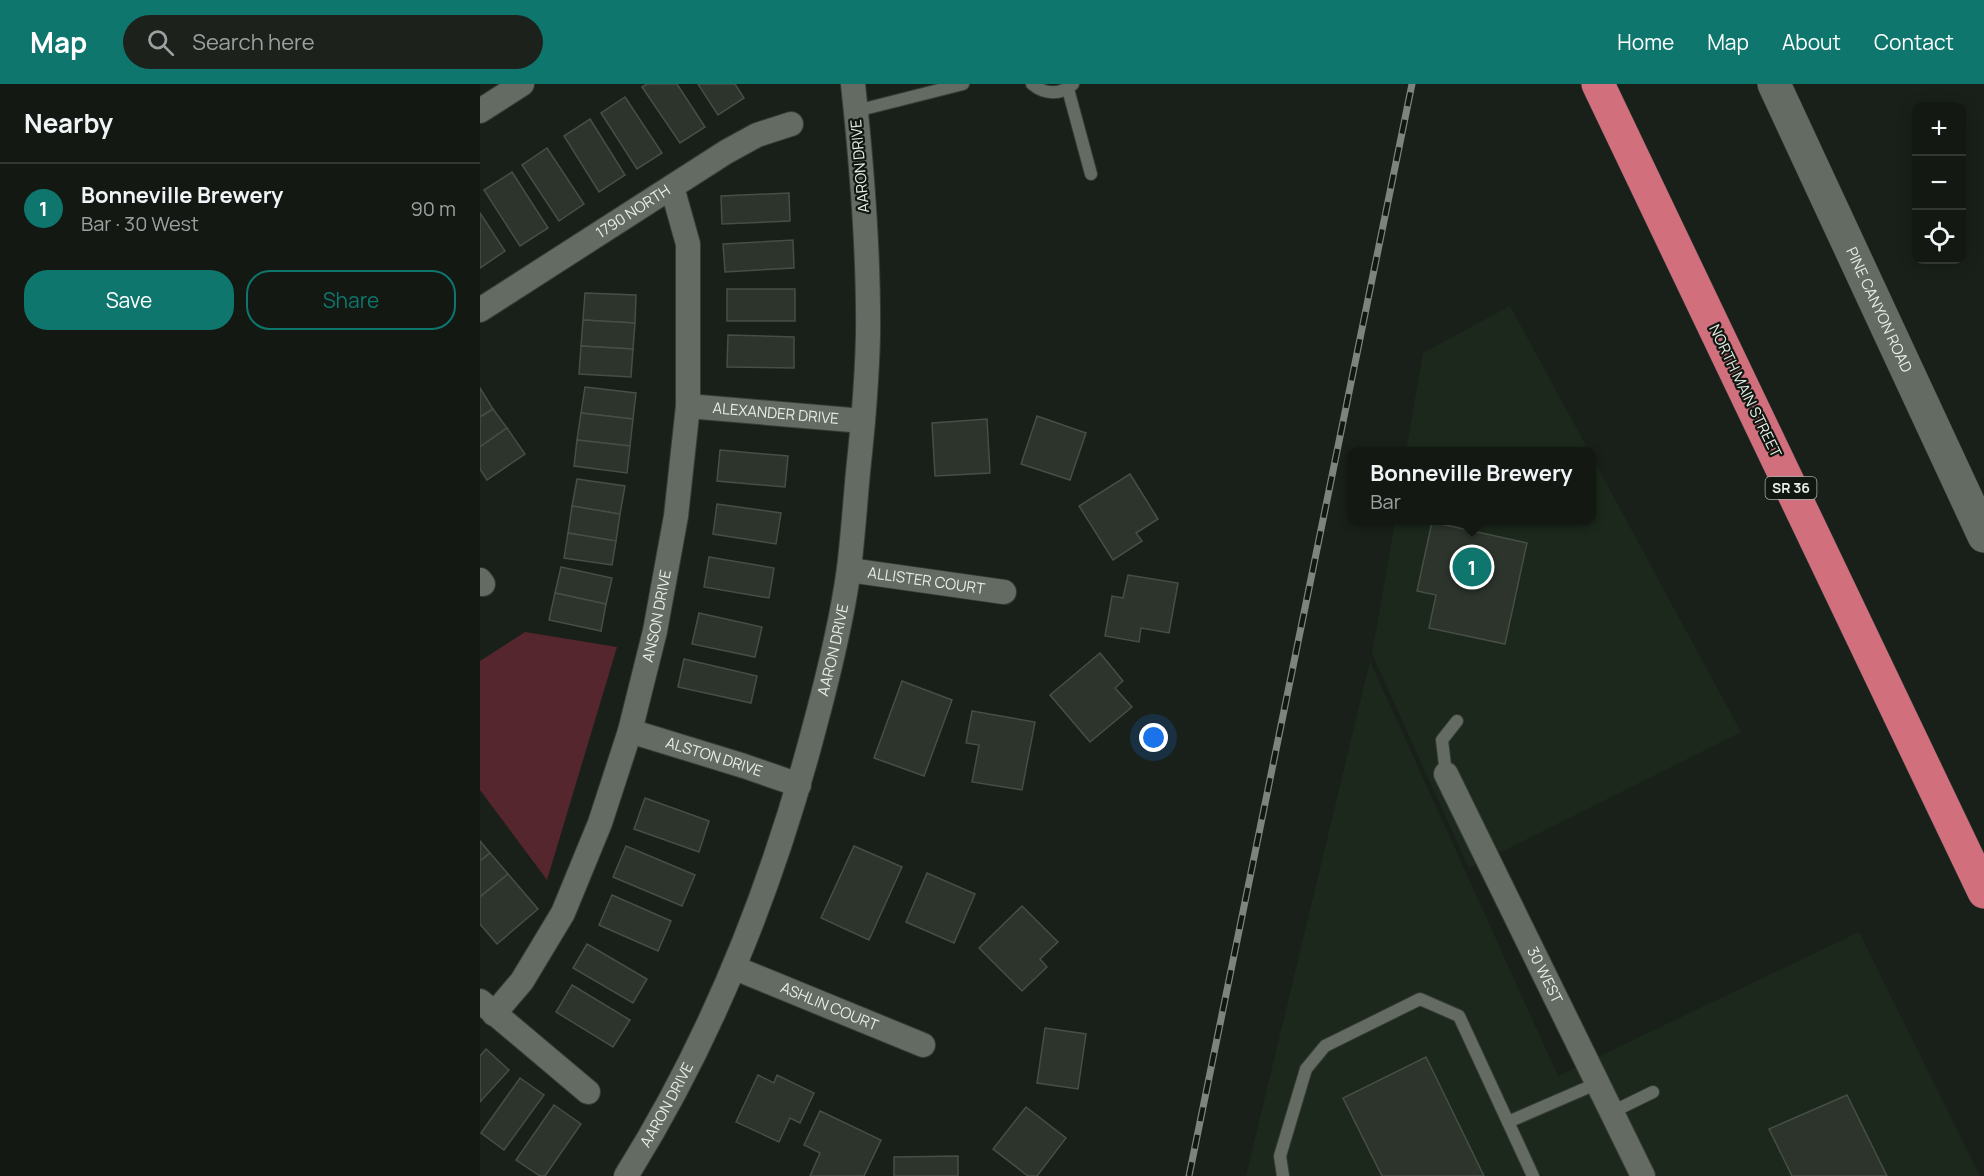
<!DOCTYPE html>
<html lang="en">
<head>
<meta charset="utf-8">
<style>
  :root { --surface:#131813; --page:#1c211c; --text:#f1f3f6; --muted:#9da0a0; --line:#323733; --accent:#0f766e }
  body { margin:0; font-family:Manrope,sans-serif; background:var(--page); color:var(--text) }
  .controls { position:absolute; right:18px; top:18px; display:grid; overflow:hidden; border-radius:12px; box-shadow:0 3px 15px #0003 }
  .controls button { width:54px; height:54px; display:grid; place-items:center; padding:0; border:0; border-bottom:2px solid var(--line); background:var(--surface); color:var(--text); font:30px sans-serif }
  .you { position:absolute; left:674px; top:654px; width:21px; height:21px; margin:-15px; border:4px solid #fff; border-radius:50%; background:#1a73e8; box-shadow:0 0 0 9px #1a73e833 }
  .badge { display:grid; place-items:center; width:39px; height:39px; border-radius:50%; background:var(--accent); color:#fff; font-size:20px; font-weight:700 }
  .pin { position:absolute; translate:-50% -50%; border:3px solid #fff; box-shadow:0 2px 6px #0006 }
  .popup { position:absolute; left:867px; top:363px; width:249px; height:78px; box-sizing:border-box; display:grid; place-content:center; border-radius:12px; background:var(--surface); filter:drop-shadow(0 2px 4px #0005); font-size:20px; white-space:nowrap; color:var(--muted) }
  .popup b { font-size:22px; color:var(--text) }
  .popup::after { content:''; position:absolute; left:50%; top:100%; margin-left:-12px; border:12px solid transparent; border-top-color:var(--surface) }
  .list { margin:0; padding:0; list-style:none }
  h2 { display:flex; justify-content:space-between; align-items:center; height:78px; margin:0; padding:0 24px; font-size:26px }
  h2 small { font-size:20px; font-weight:400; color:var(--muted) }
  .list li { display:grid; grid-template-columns:39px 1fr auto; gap:18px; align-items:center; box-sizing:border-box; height:90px; padding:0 24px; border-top:2px solid var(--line) }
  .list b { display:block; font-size:22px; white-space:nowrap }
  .list p { margin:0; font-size:20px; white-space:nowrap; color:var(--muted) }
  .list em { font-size:20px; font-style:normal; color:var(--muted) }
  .actions { display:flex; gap:12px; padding:18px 24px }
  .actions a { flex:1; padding:14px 0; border:2px solid var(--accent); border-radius:24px; text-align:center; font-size:21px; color:var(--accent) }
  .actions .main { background:var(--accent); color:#fff }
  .icon { flex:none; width:33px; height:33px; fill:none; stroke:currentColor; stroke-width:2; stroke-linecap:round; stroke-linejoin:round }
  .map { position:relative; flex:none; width:1504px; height:1092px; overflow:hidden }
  header { display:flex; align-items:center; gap:36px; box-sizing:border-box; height:84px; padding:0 30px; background:var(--accent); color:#fff }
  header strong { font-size:28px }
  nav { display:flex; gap:33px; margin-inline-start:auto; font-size:21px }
  .search { width:420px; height:54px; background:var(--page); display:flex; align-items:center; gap:15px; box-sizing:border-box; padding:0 21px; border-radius:33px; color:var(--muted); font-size:22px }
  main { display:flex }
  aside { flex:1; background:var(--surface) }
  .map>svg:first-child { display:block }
</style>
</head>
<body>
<header>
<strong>Map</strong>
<div class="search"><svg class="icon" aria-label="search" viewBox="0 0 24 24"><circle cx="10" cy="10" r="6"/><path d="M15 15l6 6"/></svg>Search here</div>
<nav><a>Home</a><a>Map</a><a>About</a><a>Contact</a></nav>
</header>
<main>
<aside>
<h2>Nearby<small></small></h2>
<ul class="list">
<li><span class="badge">1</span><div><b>Bonneville Brewery</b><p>Bar · 30 West</p></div><em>90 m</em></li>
</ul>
<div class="actions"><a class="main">Save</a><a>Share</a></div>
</aside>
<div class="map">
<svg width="1504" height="1092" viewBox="0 0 1504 1092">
  <rect width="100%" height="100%" fill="#192019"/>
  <g fill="#1c281c">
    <polygon points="1030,222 1109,367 926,367 943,269"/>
    <polygon points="1112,373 1261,648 989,784 892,570 915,437 1112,436"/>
    <polygon points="890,577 1078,992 1379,848 1500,1092 766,1092"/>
  </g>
  <polygon fill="#55262d" points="45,548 137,563 67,796 0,706 0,577"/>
  <g fill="#2c342c" stroke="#464e46" stroke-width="1.5">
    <polygon points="167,0 197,0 225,43 200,59 162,3"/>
    <polygon points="218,0 255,0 264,14 238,31"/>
    <polygon points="145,13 182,69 157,85 121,29"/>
    <polygon points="110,35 145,91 119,108 84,52"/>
    <polygon points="67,64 104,120 79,137 42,81"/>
    <polygon points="32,88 68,144 40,162 4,106"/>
    <polygon points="309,109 310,137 242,140 241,112"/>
    <polygon points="0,129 25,167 0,184"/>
    <polygon points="313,156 314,184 245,188 243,160"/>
    <rect x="247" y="205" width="68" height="32"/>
    <polygon points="105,209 156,211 155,239 103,236"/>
    <polygon points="103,236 155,239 153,265 101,262"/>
    <polygon points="248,251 314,253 314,284 247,283"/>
    <polygon points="101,262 153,265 151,293 99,290"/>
    <polygon points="105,303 156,309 153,335 101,329"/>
    <polygon points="0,304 13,325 0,333"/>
    <polygon points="13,325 27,344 0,363 0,333"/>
    <polygon points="101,329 153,335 150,362 97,356"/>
    <polygon points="557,332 606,349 590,396 541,380"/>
    <polygon points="507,335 510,389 455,392 452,339"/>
    <polygon points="27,344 45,370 7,396 0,385 0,363"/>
    <polygon points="97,356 150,362 147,389 94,382"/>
    <polygon points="240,366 308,372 305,403 237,397"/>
    <polygon points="650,390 678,435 656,449 662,457 633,476 599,422"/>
    <polygon points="97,395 145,402 140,430 92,422"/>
    <polygon points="237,420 301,429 296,460 233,450"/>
    <polygon points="92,422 140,430 136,457 88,449"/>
    <polygon points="952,438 1047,459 1025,560 949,544 956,511 937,507"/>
    <polygon points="88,449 136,457 132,481 84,474"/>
    <polygon points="229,473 294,484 289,514 224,503"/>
    <polygon points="81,483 132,494 126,520 75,509"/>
    <polygon points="648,491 698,499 689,549 661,544 659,558 625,552 632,512 643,514"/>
    <polygon points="75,509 126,520 121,547 69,536"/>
    <polygon points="219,529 282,543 275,573 212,560"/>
    <polygon points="620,569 643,597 635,604 652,623 610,658 570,611"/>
    <polygon points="204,575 277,592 271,619 198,603"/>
    <polygon points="422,597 472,616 444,692 394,674"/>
    <polygon points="492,627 555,638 542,706 492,698 499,661 486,659"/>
    <polygon points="165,714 229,737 219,768 154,745"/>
    <polygon points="0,757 10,769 0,777"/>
    <polygon points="146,762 215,791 202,822 133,793"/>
    <polygon points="374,762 422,783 389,856 341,834"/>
    <polygon points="10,769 28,790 0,813 0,777"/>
    <polygon points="447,789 495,810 474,859 426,838"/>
    <polygon points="28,790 58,825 17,860 0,840 0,813"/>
    <polygon points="132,811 191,837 178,867 119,841"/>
    <polygon points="542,822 578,858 560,875 567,883 542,907 499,864"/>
    <polygon points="107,860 167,895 153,919 93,884"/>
    <polygon points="92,901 150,936 133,963 76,928"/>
    <polygon points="565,944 606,950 598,1005 557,999"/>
    <polygon points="6,965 29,986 0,1018 0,972"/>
    <polygon points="946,973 1004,1092 902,1092 863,1014"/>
    <polygon points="278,991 294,999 297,991 334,1009 320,1039 310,1034 299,1058 256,1038"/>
    <polygon points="40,994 64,1011 24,1066 1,1049"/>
    <polygon points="1367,1011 1407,1092 1312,1092 1289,1045"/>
    <polygon points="74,1021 101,1040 65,1092 60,1092 36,1076"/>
    <polygon points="546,1023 586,1054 557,1092 548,1092 513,1065"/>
    <polygon points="340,1027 401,1056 384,1092 330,1092 340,1069 324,1061"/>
    <polygon points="478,1072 478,1092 414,1092 414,1073"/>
  </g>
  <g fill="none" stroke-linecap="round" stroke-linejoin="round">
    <g stroke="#373c37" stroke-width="14">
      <g id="lane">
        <path d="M552 0C565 11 581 11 593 0"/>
        <polyline points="588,5 611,90"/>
        <polyline points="376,27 483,0"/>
        <polyline points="966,690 962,656 977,637"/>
        <polyline points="1132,1028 1173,1008"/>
        <polyline points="1028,1038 1118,999"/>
        <polyline points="803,1092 800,1072 826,985 845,962 940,915 979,932 1053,1092"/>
      </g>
    </g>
    <g stroke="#373c37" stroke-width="26">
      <g id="street">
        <polyline points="0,27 42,0"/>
        <path id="s1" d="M0 226 246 68 277 51 311 40"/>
        <path id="s2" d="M208 322 383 337"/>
        <path id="s3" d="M369 486 524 508"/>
        <polyline points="0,496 3,500"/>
        <path id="s4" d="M150 647 264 682 319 701"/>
        <path id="s5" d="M966 690 1163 1092"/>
        <path id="s6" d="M255 884 443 961"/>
        <polyline points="0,917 108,1008"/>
        <path id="s7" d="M14 930 42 897 83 829 120 739 150 647 175 547 196 432 208 322V160L192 103"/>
        <path id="s8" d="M146 1092C233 953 294 798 335 641 349 589 362 537 369 484 373 452 375 420 378 388 383 342 387 296 388 251 389 167 382 83 373 0"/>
      </g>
    </g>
    <g stroke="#373c37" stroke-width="34">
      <g id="secondary">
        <path id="s9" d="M1294 0 1504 452"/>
      </g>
    </g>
    <g stroke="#373c37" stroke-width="34">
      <polyline id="highway" points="1118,0 1504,808"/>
    </g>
    <use href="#lane" stroke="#636b62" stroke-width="12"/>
    <use href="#street" stroke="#636b62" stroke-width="24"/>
    <use href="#secondary" stroke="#636b62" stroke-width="33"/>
    <use href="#highway" stroke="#d16f7d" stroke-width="33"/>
    <g stroke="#7d837d" stroke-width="7">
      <polyline id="rail" points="709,1092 932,0"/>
    </g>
    <use href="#rail" stroke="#101710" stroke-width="4.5" stroke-dasharray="14" stroke-linecap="butt"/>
  </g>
  <g text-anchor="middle" stroke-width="4.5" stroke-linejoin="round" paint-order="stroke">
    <rect fill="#101710" stroke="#a7ada7" stroke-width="1.5" x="1285.5" y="393" width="51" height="22" rx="4.5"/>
    <g font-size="14" font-weight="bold" fill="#e8ede8">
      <text x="1311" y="409">SR 36</text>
    </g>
    <g font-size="15" fill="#e8ede8" stroke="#101710">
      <text transform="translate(380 82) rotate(-95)" y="5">AARON DRIVE</text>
      <text dy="5" stroke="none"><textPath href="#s1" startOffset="182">1790 NORTH</textPath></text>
      <text dy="5" stroke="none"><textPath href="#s9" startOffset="249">PINE CANYON ROAD</textPath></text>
      <text transform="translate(1265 307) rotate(64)" y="5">NORTH MAIN STREET</text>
      <text dy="5" stroke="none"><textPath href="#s2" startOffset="88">ALEXANDER DRIVE</textPath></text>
      <text dy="5" stroke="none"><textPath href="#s3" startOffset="78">ALLISTER COURT</textPath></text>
      <text dy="5" stroke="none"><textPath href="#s7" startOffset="435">ANSON DRIVE</textPath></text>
      <text dy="5" stroke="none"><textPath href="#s8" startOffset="568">AARON DRIVE</textPath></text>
      <text dy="5" stroke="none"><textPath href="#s4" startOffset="88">ALSTON DRIVE</textPath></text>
      <text dy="5" stroke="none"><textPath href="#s5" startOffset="224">30 WEST</textPath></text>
      <text dy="5" stroke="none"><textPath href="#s6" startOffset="102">ASHLIN COURT</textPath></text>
      <text dy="5" stroke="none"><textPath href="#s8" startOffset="82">AARON DRIVE</textPath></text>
    </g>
  </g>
</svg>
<div class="controls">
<button>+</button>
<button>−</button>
<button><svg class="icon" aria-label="locate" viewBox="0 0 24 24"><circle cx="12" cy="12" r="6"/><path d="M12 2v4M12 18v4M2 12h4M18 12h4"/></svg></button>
</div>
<div class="you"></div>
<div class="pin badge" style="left:992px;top:483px">1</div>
<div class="popup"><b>Bonneville Brewery</b>Bar</div>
</div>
</main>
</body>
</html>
